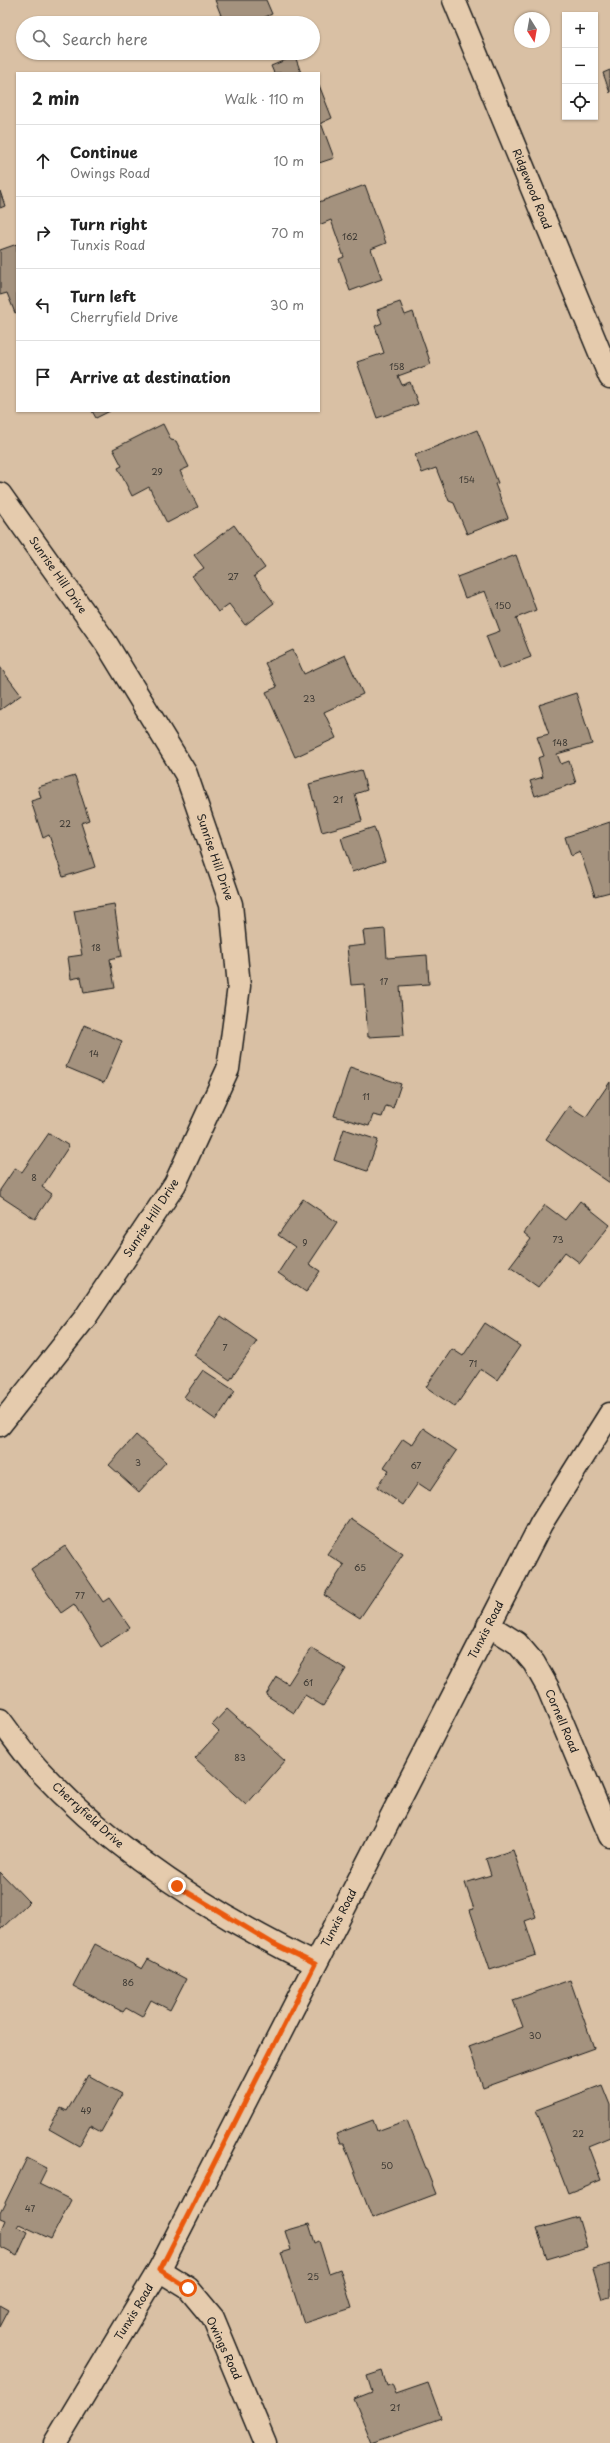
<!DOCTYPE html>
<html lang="en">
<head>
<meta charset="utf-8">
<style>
  :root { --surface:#fff; --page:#f2f2f2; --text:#222; --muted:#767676; --line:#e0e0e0 }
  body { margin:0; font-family:"Playpen Sans",sans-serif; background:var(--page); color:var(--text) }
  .controls { position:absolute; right:12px; top:12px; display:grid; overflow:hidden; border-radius:0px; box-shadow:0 1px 3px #0004 }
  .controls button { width:36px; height:36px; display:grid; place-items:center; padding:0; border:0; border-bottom:1px solid var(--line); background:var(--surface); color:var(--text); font:20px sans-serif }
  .compass { position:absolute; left:514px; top:12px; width:36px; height:36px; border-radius:50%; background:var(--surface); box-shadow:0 1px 3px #0004; rotate:169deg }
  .stop { position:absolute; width:12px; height:12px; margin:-9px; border:3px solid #ea580c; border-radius:50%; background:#fff }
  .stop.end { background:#ea580c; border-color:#fff; box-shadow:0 1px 4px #0008 }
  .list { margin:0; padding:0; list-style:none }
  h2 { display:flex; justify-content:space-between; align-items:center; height:52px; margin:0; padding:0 16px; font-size:17px }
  h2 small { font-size:13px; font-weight:400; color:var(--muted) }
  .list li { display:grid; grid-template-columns:26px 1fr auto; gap:12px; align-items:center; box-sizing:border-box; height:72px; padding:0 16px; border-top:1px solid var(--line) }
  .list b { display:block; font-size:15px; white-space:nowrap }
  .list p { margin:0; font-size:13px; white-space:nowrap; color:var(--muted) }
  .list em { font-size:13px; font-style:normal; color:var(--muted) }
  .icon { flex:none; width:22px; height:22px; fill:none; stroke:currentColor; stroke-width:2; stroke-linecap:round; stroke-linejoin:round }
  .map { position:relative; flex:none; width:610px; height:2443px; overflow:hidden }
  .search { position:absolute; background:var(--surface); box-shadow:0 1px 3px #0004; left:16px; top:16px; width:304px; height:44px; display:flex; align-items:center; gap:10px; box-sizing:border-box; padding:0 14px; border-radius:22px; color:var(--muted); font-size:15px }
  .panel { position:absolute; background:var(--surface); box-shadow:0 1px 3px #0004; left:16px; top:72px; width:304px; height:340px; border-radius:0px }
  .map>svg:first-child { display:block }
</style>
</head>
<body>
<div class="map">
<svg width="610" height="2443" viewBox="0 0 610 2443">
  <rect width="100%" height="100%" fill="#d9c0a4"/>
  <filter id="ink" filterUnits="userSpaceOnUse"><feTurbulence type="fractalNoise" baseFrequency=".025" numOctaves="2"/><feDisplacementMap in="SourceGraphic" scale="8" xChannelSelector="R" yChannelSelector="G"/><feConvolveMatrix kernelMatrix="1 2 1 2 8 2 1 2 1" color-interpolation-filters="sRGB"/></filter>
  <g filter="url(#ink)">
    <g fill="#a4927e" stroke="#1c1c1c">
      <polygon points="215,0 266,0 272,14 251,23 224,23"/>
      <polygon points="295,56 301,73 274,73 271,66"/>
      <polygon points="610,70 610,93 603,73"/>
      <polygon points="319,85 332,118 321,123 334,158 319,163"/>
      <polygon points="365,185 386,243 371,249 382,279 350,291 339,259 344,257 331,220 319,225 319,202"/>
      <polygon points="0,191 5,206 0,208"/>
      <polygon points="17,244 17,312 15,313 7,293 0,295 0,250"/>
      <polygon points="400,302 405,315 413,312 431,364 398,376 402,385 410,382 418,404 377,418 357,362 384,353 375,326 382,323 377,310"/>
      <polygon points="92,411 110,411 96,418"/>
      <polygon points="163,424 171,440 176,441 189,467 180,471 198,507 167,523 149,487 132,496 118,468 122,466 113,449"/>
      <polygon points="477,430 498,483 495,484 508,518 467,534 454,503 449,501 436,468 422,473 415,455"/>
      <polygon points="234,525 265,568 254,576 274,603 245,625 229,604 218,612 192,576 204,568 194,555"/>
      <polygon points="516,555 536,610 516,618 531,657 499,669 486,636 500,631 485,591 465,598 457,577"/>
      <polygon points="293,650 304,674 345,655 363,694 324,712 336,738 295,757 266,692 277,687 265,663"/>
      <polygon points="0,667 21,695 0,710"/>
      <polygon points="576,693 592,744 557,754 561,764 569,761 576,783 535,796 530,781 543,777 538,758 544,756 537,737 549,734 539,705"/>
      <polygon points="361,770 367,790 355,794 362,821 322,832 309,784"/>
      <polygon points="75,776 89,820 81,823 95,867 63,877 49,835 43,838 31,801 41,798 38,787"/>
      <polygon points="610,822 610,892 595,896 580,852 571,856 565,837"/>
      <polygon points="374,827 385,861 352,872 341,838"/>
      <polygon points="114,904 122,956 110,959 115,988 84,993 81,977 71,979 68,957 82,955 74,911"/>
      <polygon points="385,929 387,958 427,955 429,984 400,986 404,1035 368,1037 364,984 351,985 347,947 365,945 363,931"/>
      <polygon points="84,1025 122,1041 104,1083 66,1067"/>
      <polygon points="350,1067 401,1084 393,1108 386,1106 382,1117 373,1115 369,1126 334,1116"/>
      <polygon points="610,1082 610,1183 546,1139 569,1106 586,1117"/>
      <polygon points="344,1129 378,1140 367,1171 334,1160"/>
      <polygon points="49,1133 69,1146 42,1187 52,1194 35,1219 0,1196 0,1190 15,1168 22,1172"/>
      <polygon points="303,1199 337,1222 309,1264 320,1271 306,1292 278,1273 295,1247 278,1235"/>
      <polygon points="580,1201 610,1225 580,1263 565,1252 538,1287 510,1267 531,1239 524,1233 545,1205 565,1220"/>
      <polygon points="221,1316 257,1341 230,1380 194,1355"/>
      <polygon points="485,1323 520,1346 497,1380 481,1369 455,1407 426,1387 452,1349 463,1356"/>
      <polygon points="203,1370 235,1391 216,1420 184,1397"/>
      <polygon points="423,1428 457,1451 430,1491 418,1483 403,1505 377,1487 389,1470 384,1467 403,1439 412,1445"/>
      <polygon points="136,1435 166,1462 139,1492 109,1465"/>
      <polygon points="351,1519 403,1554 360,1618 324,1595 344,1565 327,1554"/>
      <polygon points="65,1546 103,1602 109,1598 130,1628 101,1647 74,1604 61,1613 31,1569"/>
      <polygon points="311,1648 346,1669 323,1706 305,1695 294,1713 266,1695 277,1677 288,1684"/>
      <polygon points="227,1709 285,1761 246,1805 195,1758 219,1732 212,1725"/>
      <polygon points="513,1850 536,1917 525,1921 536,1955 490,1970 470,1910 474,1909 465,1883 491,1875 486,1859"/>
      <polygon points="0,1872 29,1902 0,1930"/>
      <polygon points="95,1944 142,1969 148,1959 186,1979 170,2010 151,2000 142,2017 126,2008 123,2012 73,1986"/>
      <polygon points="570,1980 594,2048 483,2088 469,2047 523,2027 513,2000"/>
      <polygon points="88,2075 122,2094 101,2132 90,2126 79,2146 49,2129 61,2108 67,2111"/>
      <polygon points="602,2085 610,2105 610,2137 588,2146 601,2180 568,2193 536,2110"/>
      <polygon points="373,2120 377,2131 407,2120 436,2194 372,2218 344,2144 340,2144 336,2134"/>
      <polygon points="27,2158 47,2168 39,2184 71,2200 51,2239 19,2224 17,2227 28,2232 17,2256 0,2247 0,2232 5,2220 0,2218 0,2213"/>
      <polygon points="578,2217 587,2247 547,2259 537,2229"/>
      <polygon points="309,2224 315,2243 319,2241 329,2273 340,2269 352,2308 304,2323 281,2253 291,2250 285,2231"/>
      <polygon points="610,2264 610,2297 602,2299 593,2269"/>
      <polygon points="0,2305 9,2310 0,2327"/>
      <polygon points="382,2371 387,2386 392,2384 396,2394 428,2383 441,2418 372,2443 354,2399 372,2392 367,2376"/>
    </g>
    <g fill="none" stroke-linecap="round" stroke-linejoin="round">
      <g stroke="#1c1c1c" stroke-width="25">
        <g id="minor">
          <polyline points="0,494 106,643 186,774 231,904 239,986 228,1069 175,1184 85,1318 0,1425"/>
          <polyline points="488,1625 517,1643 534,1663 548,1688 610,1836"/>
          <path d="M0 1720C13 1737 25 1755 39 1770 116 1853 214 1915 315 1964"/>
          <polyline points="159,2270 188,2288 213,2318 265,2443"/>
          <polyline points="55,2443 159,2270 541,1524 610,1414"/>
        </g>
      </g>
      <g stroke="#1c1c1c" stroke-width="25">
        <polyline id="major" points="454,0 610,377"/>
      </g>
      <use href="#minor" stroke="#e5cbad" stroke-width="22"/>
      <use href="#major" stroke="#e5cbad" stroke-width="22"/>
    </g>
  </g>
  <g fill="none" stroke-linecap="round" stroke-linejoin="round" filter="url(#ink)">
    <polyline stroke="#ea580c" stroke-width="5" points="177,1886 272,1943 315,1964 160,2270 188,2288"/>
  </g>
  <g text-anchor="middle" stroke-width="3" stroke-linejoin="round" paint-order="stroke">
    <g font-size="9" fill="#3e3a34">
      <text x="350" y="240">162</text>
      <text x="397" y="370">158</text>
      <text x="157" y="475">29</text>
      <text x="467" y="483">154</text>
      <text x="233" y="580">27</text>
      <text x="503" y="609">150</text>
      <text x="309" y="702">23</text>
      <text x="560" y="746">148</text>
      <text x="338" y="803">21</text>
      <text x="65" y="827">22</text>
      <text x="96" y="951">18</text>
      <text x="384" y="985">17</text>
      <text x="94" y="1057">14</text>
      <text x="366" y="1100">11</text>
      <text x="34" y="1181">8</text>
      <text x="558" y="1243">73</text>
      <text x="305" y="1246">9</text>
      <text x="225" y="1351">7</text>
      <text x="473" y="1367">71</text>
      <text x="138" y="1466">3</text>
      <text x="416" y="1469">67</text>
      <text x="360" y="1571">65</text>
      <text x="80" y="1599">77</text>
      <text x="308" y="1686">61</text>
      <text x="240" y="1761">83</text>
      <text x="128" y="1986">86</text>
      <text x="535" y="2039">30</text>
      <text x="86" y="2114">49</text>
      <text x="578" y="2137">22</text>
      <text x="387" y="2169">50</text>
      <text x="30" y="2212">47</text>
      <text x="313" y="2280">25</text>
      <text x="395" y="2411">21</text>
    </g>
    <g font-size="11" fill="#1c1c1c" stroke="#e5cbad">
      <text transform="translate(532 189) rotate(68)" y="4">Ridgewood Road</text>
      <text transform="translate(58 575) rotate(55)" y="4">Sunrise Hill Drive</text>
      <text transform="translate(215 857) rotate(71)" y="4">Sunrise Hill Drive</text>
      <text transform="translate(151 1218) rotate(-57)" y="4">Sunrise Hill Drive</text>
      <text transform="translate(486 1630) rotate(-63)" y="4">Tunxis Road</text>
      <text transform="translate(562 1721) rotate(67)" y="4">Cornell Road</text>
      <text transform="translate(88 1815) rotate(42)" y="4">Cherryfield Drive</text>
      <text transform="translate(339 1918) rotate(-63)" y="4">Tunxis Road</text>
      <text transform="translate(134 2312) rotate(-59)" y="4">Tunxis Road</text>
      <text transform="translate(224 2348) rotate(65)" y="4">Owings Road</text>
    </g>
  </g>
</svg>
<div class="controls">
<button>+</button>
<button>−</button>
<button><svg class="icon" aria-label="locate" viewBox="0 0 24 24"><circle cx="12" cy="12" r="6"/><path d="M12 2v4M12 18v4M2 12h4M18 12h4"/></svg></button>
</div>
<svg class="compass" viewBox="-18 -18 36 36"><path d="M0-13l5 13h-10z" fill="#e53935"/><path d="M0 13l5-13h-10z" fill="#767676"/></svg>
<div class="stop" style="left:188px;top:2288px"></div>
<div class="stop end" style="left:177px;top:1886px"></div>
<div class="search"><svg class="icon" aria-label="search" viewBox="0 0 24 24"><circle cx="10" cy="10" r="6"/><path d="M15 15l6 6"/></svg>Search here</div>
<section class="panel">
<h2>2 min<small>Walk · 110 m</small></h2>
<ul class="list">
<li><svg class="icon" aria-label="ahead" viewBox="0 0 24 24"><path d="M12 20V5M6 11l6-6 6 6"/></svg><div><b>Continue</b><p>Owings Road</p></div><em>10 m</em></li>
<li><svg class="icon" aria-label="right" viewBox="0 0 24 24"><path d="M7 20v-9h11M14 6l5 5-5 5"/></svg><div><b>Turn right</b><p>Tunxis Road</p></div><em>70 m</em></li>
<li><svg class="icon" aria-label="left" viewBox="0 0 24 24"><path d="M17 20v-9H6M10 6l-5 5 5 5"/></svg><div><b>Turn left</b><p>Cherryfield Drive</p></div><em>30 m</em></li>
<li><svg class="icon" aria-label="arrive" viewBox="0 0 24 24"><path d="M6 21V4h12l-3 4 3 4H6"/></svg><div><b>Arrive at destination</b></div></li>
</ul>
</section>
</div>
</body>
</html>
